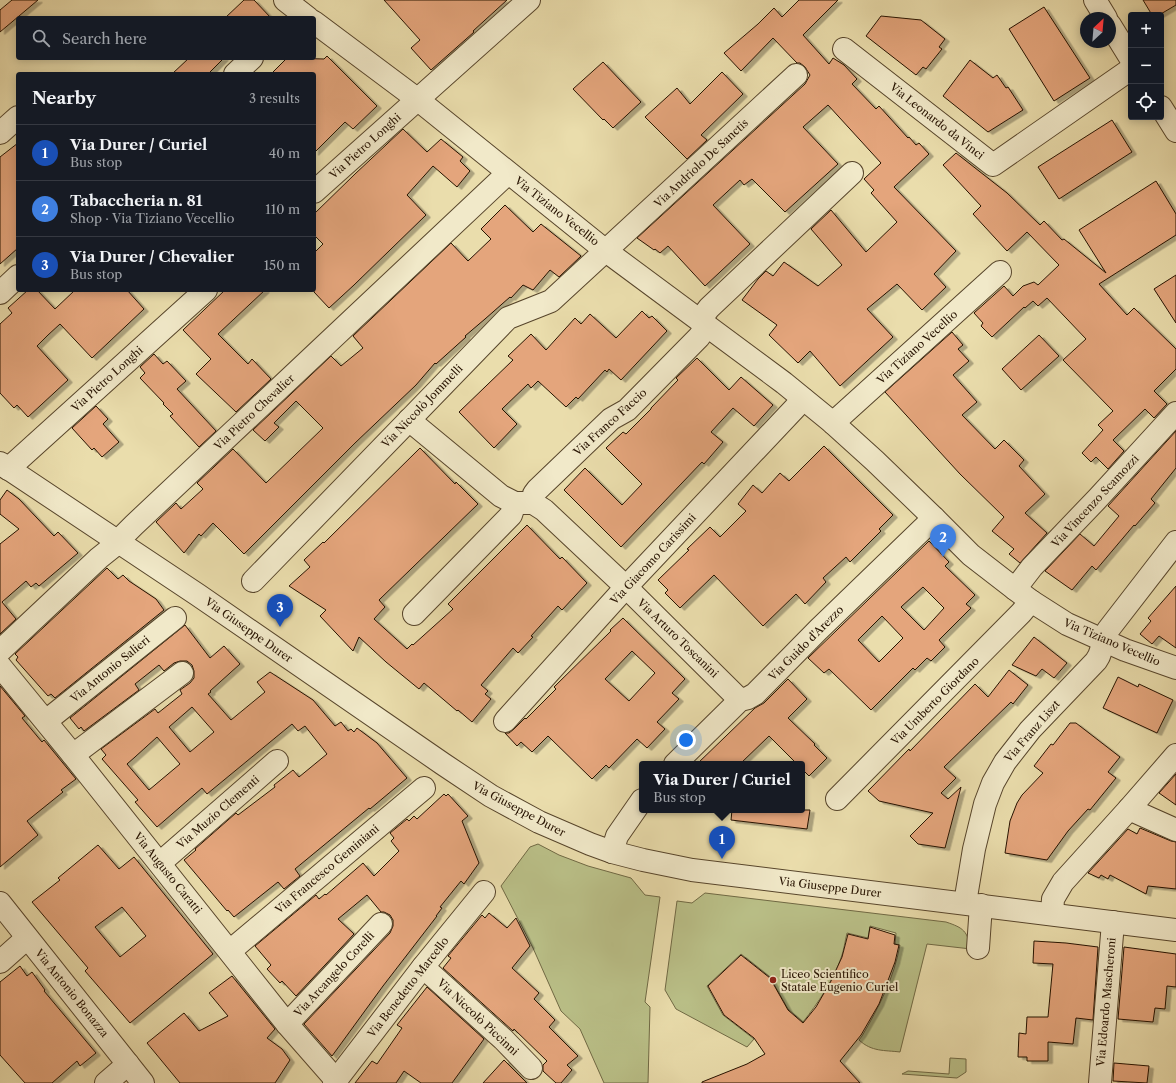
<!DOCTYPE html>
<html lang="en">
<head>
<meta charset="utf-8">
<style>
  :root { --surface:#171b24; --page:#20242c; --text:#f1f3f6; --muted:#9ea1a6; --line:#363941; --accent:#c59692 }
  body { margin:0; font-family:"Libre Caslon Text",serif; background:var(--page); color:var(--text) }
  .controls { position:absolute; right:12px; top:12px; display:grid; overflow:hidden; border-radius:4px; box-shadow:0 2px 10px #0003 }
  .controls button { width:36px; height:36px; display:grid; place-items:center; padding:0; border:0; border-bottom:1px solid var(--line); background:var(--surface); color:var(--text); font:20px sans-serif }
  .compass { position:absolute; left:1080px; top:12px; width:36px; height:36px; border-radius:50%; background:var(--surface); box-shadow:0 2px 10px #0003; rotate:26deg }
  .you { position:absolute; left:686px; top:740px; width:14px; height:14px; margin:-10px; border:3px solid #fff; border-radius:50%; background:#1a73e8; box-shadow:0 0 0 6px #1a73e833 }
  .badge { display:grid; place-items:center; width:26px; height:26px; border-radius:50%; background:var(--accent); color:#fff; font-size:13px; font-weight:700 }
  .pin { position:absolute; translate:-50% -33px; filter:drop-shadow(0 1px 2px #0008) }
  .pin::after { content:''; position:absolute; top:21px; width:14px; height:12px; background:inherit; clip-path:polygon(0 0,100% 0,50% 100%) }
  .popup { position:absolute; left:639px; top:761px; width:166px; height:52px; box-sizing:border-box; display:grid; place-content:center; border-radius:4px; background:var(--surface); filter:drop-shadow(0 1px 3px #0005); font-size:13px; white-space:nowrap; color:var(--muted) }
  .popup b { font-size:15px; color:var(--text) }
  .popup::after { content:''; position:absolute; left:50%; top:100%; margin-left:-8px; border:8px solid transparent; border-top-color:var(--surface) }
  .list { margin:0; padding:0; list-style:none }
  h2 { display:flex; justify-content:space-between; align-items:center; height:52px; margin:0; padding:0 16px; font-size:17px }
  h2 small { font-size:13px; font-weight:400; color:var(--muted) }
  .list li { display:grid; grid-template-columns:26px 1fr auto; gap:12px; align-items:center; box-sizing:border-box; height:56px; padding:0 16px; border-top:1px solid var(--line) }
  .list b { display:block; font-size:15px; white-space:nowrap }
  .list p { margin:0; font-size:13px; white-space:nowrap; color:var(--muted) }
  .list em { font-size:13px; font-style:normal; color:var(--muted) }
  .icon { flex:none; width:22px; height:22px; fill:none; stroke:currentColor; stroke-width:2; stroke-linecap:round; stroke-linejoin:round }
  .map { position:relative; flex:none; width:1176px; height:1083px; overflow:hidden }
  .search { position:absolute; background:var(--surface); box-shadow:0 2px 10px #0003; left:16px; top:16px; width:300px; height:44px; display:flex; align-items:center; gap:10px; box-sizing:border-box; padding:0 14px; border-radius:4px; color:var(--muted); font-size:15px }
  .panel { position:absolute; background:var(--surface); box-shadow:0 2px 10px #0003; left:16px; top:72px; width:300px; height:220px; border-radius:4px }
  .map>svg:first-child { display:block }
</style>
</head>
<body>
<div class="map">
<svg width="1176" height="1083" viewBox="0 0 1176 1083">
  <defs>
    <filter id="shadow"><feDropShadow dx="4.5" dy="2.5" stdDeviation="0" flood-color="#0004"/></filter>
  </defs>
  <rect width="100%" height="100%" fill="#eaddac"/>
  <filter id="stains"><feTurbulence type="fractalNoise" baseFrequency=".005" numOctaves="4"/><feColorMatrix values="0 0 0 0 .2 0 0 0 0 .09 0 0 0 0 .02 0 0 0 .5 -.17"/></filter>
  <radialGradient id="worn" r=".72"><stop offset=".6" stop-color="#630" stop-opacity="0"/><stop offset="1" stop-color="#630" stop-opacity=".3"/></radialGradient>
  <g fill="#bac088" stroke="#706944">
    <polygon points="538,844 559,855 588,866 631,878 645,895 660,897 645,1002 650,1007 648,1083 604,1083 580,1029 561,1011 533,948 501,886 530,847"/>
    <path d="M705 893 946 922C964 928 967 931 971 949L927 944 900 1052C884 1050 872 1052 859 1040L862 1036C879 1007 894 978 900 945L895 944 896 933 870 926 868 938 847 933C845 941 844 950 841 958 833 981 818 1003 803 1022L788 1009 770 977 741 954 707 986 723 1015 754 1039 747 1047 676 1009 665 990 677 901 692 903Z"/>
    <polygon points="950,1058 966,1059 966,1072 957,1078 902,1074 908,1071 949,1074"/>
  </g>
  <g fill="#e4a57c" stroke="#261200" fill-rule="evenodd" filter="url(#shadow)">
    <polygon points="12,0 38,0 0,32 0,10"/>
    <polygon points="244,0 254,0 271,18 225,18"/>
    <polygon points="384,0 507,0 473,31 474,32 431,70 411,48 420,40"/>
    <polygon points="799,0 838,0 803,35 829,64 833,58 844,65 857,79 852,84 876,109 879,106 908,138 909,137 916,145 919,143 929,154 894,187 956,251 934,274 946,287 922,310 897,284 867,309 893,337 840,386 810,351 798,363 769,335 777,325 742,300 758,279 766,271 773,276 784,262 818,286 842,265 811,229 831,210 866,252 897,222 871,193 874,190 864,179 881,163 828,105 803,127 838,164 785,212 752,179 744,185 740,180 713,205 750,244 705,286 668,246 660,253 655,249 654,250 637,238 805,84 810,75 805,67 800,63 797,63 773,38 741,71 724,53 758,24 774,8 782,17"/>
    <polygon points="1143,0 1176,0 1176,5 1159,15 1152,15"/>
    <polygon points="1044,7 1090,78 1054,101 1009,29"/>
    <polygon points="881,16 921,20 945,39 939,47 942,49 926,69 923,67 916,75 866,36"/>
    <polygon points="327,56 377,106 353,129 345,122 314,153 314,74 271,74 287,58 324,59"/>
    <polygon points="189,58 224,58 208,74 172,74"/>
    <polygon points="970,60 993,78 997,75 1006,88 1008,87 1023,110 988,132 943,96"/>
    <polygon points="603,62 641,102 613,128 604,119 603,120 573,89"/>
    <polygon points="722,72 743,94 701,135 707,140 687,159 645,117 677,88 690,104"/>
    <polygon points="1112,120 1132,152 1059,199 1038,167"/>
    <polygon points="403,129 427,152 441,139 463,157 460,161 470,171 457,187 433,166 407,195 426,215 354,285 329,308 314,292 314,253 323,244 314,235 314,214 355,174"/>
    <polygon points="18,143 18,248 0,264 0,157"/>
    <polygon points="956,153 1007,193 1040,225 1044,221 1062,240 1064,239 1106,273 1079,230 1156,181 1176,214 1176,235 1099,284 1127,315 1134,308 1176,349 1176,369 1154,391 1167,404 1154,418 1145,409 1113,440 1124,451 1108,469 1096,457 1091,462 1082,453 1103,430 1098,425 1113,411 1063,360 1086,339 1047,298 1038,306 1033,301 1025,308 1024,307 992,337 981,326 983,323 974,313 1004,286 1013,296 1023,286 1034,282 1038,285 1059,265 1027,232 1007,251 973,214 981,206 943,165"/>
    <polygon points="505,205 533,232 541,224 581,256 559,277 550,270 533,290 523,285 511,298 510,297 485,319 465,336 466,337 436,364 435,363 416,385 355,443 244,554 213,523 201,536 199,534 184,553 156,522 176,503 181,509 203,489 197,483 233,449 266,483 323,428 296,401 274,423 279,427 265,441 253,430 331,356 341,366 363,348 353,336 451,243 468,261 491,239 481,229"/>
    <polygon points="1176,275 1176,323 1154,289"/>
    <polygon points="28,290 37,290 55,309 75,290 127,290 144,309 92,358 60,324 48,335 37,346 68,380 28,417 17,405 14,408 0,393 0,324 12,313 8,308"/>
    <polygon points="225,290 265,290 218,334 248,364 252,359 271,379 236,412 196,374 211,359 183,330"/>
    <polygon points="642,311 649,318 652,316 667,331 621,380 609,369 607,372 605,370 578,399 576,397 566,407 538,381 531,388 528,384 502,409 517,424 494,448 459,412 513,360 508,356 531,334 546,350 575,318 581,324 590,314 616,338"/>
    <polygon points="952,332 963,345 958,349 969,361 953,375 977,402 962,415 995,449 1004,440 1024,460 1019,466 1045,494 1025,513 1047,533 1020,563 1009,554 1014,549 992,531 1004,517 960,474 885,392"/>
    <polygon points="1039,335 1059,356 1021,390 1002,369"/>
    <polygon points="154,354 163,364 167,361 186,381 177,389 216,431 199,447 170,416 173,414 163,404 164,403 140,378 145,373 140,367"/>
    <polygon points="697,358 729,390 741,377 773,405 754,426 733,408 711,432 723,442 704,464 702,462 621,547 564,490 585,468 622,505 642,484 606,448 623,432 626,434 651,409 651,408 678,380 676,378"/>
    <polygon points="96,406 108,419 103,424 119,442 102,457 94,448 92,450 72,428"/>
    <polygon points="1176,431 1176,468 1151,499 1155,503 1135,526 1134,525 1096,570 1092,566 1072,590 1045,571 1080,534 1094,546 1119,516 1108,506"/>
    <polygon points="824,446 893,515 879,529 881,531 850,562 846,557 823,578 826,582 805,604 796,594 763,626 714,575 680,608 665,593 668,590 658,580 689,550 687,549 710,527 720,537 746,511 738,504 753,485 762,493 780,473 789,481"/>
    <polygon points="420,448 455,484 456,482 478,504 379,600 385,607 374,619 407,649 412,644 413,645 453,609 448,604 527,525 560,559 562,557 587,583 562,610 558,606 531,636 533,637 518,653 513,648 481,685 488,691 485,694 491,699 472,722 458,710 457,711 424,683 419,689 386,662 359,637 353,651 320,616 326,610 289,586 310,567 304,560 323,542 324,543"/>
    <polygon points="7,490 19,499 54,536 58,532 78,553 39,586 36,583 31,587 26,581 2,602 16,619 0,634 0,544 19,529 0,514 0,500"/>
    <path d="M929 541 949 562 945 566 975 595 966 604 971 608 939 640 945 647 931 661 927 658 915 670 913 668 871 710 829 669 824 673 808 658ZM923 587 944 608 924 630 901 607ZM882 616 903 638 879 662 858 640Z"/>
    <polygon points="107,568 118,579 123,575 129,581 156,599 164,610 55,698 51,694 48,696 16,660 18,657 15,654"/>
    <polygon points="1176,586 1176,648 1159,636 1152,644 1140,634 1151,621 1148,618"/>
    <path d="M623 618 685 679 672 693 679 699 657 722 665 729 647 748 637 739 609 768 606 765 592 779 548 736 532 752 521 742 517 746 505 733H509L514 729 525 718 526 719 556 689 554 687 611 631 610 630ZM632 651 655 673 629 701 605 679Z"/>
    <path d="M185 625 210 658 224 646 240 664 210 691 211 692 208 694 231 720 265 692 257 682 270 672 313 700 335 726 341 722 348 731 351 729 354 732 357 728 377 743 407 778 370 809 369 808 295 869 300 876 284 889 278 882 234 917 228 910 227 911 184 860 196 850 195 849 236 813 238 815 275 787 274 785 293 770 299 777 327 754 305 726 298 731 292 724 207 794 202 788 157 827 135 802 138 800 102 759 106 755 101 749 155 709 158 713 182 694 180 690 190 683 194 678V671L192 665 187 661H180L174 663 164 671 159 665 135 684 139 690 84 731 81 727 79 729 70 718ZM192 707 214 732 190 752 169 727ZM157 737 180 764 149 790 127 764 135 757Z"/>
    <polygon points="1034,637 1067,663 1054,678 1042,669 1036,676 1012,665"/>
    <polygon points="1009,670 1028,685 1013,704 1011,702 944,767 956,778 941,793 948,799 961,787 945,848 918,844 910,836 933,813 879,801 868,791 909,749 910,751 975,684 988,697"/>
    <polygon points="1118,677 1138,687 1139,684 1173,700 1157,733 1103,708"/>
    <polygon points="788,679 807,699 788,718 815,744 814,745 827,758 809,776 802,769 802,764 797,764 769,736 740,764 697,764 755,708 764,703"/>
    <polygon points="0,686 25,716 22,718 42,742 44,740 76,779 61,790 63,792 27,821 38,835 0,867"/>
    <polygon points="1070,723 1076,723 1120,757 1108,772 1116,778 1090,810 1088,809 1068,831 1047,860 1005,853 1010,821 1017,803 1022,795 1043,773 1034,766 1051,744 1053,745"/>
    <polygon points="1176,774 1176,805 1159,793"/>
    <polygon points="444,794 446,796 448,794 468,816 462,821 479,863 464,884 461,881 440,907 442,908 436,916 437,916 383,986 332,1056 304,1024 390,933 393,926 393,920 390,915 384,912 381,912 367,895 338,919 354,934 296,996 282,981 280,983 267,969 271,965 255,946 316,895 319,899 325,894 326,895 363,863 374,876 399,851 391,841 394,838 390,833 407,819 409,821 414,816 417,819"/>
    <polygon points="732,810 810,810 807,829 731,820"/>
    <polygon points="1140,828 1171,841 1176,842 1176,889 1148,886 1146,894 1110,875 1108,879 1101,875 1099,878 1088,873 1128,829 1137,834"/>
    <path d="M98 845 119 869 134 857 213 954 130 1023 85 971 88 968 32 902 60 880 58 878ZM122 907 146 936 120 957 95 927Z"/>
    <polygon points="489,913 507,928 516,918 530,946 512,968 539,993 534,999 555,1020 549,1027 578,1056 567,1065 572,1070 561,1083 556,1083 543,1071 543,1065 547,1061 514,1029 513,1031 443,968 451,958 448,956 482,915 485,918"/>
    <polygon points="870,927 895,935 894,944 899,945 895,962 879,1004 861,1035 840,1061 860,1083 702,1083 702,1082 747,1064 765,1054 754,1038 724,1015 708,986 741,955 770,978 788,1010 803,1023 816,1007 831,981 842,957 848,934 868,939"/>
    <polygon points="1034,941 1066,943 1098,947 1093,1020 1076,1018 1073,1044 1048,1042 1048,1061 1027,1061 1027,1057 1018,1057 1019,1033 1026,1034 1027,1017 1048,1017 1053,964 1033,963"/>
    <polygon points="1124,947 1176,954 1176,987 1167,986 1165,1009 1155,1008 1153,1022 1118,1019"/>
    <polygon points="20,966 27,976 32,972 45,990 44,991 96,1053 80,1066 77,1061 52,1083 25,1083 0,1055 0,982"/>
    <polygon points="232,976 275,1029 267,1038 282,1049 290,1060 275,1083 180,1083 147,1043 184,1013 199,1031 228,1016 209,993"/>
    <polygon points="427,987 484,1039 452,1083 421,1083 404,1071 396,1083 355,1083 372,1061 377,1064 402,1028 397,1025"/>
    <polygon points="504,1060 527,1083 483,1083"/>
    <polygon points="1114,1063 1149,1066 1147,1083 1113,1081"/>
  </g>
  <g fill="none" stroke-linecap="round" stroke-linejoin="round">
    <g stroke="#57452b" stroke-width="24">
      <g id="minor">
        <polyline points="285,0 308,18"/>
        <polyline points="1095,0 1106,18"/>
        <polyline points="314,22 417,99 606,251 784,383 833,423 875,461 934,518 971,555 1015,589 1031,601 1067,624 1125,650 1176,668"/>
        <polyline points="1110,25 1131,59"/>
        <polyline points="844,49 993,165 1131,69"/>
        <polyline points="235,74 252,58"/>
        <polyline points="1161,107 1176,131"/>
        <polyline points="0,133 18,117"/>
        <polyline points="314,192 529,0"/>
        <polyline points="0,293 18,276"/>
        <polyline points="700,320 709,308 852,173"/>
        <polyline points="409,420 501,496 515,503 533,503 544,510 626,587 740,700"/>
        <polyline points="833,423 1000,272"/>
        <polyline points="0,463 198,595 443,764 491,796 539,822 590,844 612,852 643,860 692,870 1176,930"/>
        <polyline points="8,469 206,290"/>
        <polyline points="533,503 534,494 537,490 611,419 627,410 699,337 707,326"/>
        <polyline points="253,581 508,318 551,301 796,75"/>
        <polyline points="1015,589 1032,567 1098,498 1176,413"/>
        <polyline points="414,614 511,515 515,503"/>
        <polyline points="0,651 99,558 119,542 123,536 134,525 508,173"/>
        <polyline points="0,666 73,755 287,1024 336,1080"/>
        <polyline points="46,721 175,618"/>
        <polyline points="505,721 626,587 795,408 803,399"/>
        <polyline points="73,755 182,673"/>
        <polyline points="675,764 740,700 748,698 755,694 818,630 934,518"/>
        <polyline points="837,799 1021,613 1031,601"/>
        <polyline points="1129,809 1176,830"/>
        <polyline points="612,852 617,836 642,800"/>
        <polyline points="160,863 277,761"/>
        <polyline points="0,903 143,1083"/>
        <polyline points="965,903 974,849 985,804 993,783 1005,762 1030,730 1096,661 1099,656 1108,630 1176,542"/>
        <polyline points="1052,914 1053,899 1063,882 1129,809 1176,755"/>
        <polyline points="978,948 981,905"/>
        <polyline points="230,951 424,788"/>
        <polyline points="0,962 27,938"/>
        <polyline points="423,967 503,1039 531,1068"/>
        <polyline points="287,1024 381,924"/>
        <polyline points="106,1083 128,1064"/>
        <polyline points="334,1083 423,967 484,892"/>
        <polyline points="1100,1083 1113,922"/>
      </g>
    </g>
    <use href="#minor" stroke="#f1e9c9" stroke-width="22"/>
  </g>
  <circle fill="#8f2418" stroke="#f1e9c9" stroke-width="1.5" cx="773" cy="980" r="4"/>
  <g text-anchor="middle" stroke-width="4" stroke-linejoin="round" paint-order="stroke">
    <g font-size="11" fill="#261200" stroke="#f1e9c9">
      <text transform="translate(937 121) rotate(38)" y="4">Via Leonardo da Vinci</text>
      <text transform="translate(365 146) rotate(-42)" y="4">Via Pietro Longhi</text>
      <text transform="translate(701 163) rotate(-43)" y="4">Via Andriolo De Sanctis</text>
      <text transform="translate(557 211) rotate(38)" y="4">Via Tiziano Vecellio</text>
      <text transform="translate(917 347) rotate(-42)" y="4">Via Tiziano Vecellio</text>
      <text transform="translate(107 379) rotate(-42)" y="4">Via Pietro Longhi</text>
      <text transform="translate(422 406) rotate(-46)" y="4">Via Niccolò Jommelli</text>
      <text transform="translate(254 412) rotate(-43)" y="4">Via Pietro Chevalier</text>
      <text transform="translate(610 422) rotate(-42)" y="4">Via Franco Faccio</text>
      <text transform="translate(1095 501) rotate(-47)" y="4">Via Vincenzo Scamozzi</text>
      <text transform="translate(653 559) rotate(-47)" y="4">Via Giacomo Carissimi</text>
      <text transform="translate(249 630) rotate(35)" y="4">Via Giuseppe Durer</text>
      <text transform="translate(678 638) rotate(44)" y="4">Via Arturo Toscanini</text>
      <text transform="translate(1112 642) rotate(23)" y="4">Via Tiziano Vecellio</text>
      <text transform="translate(806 643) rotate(-45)" y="4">Via Guido d'Arezzo</text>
      <text transform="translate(110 669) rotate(-39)" y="4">Via Antonio Salieri</text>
      <text transform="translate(935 701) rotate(-45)" y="4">Via Umberto Giordano</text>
      <text transform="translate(1032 731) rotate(-49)" y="4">Via Franz Liszt</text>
      <text transform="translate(519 809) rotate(28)" y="4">Via Giuseppe Durer</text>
      <text transform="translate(218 812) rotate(-41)" y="4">Via Muzio Clementi</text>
      <text transform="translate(327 869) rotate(-40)" y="4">Via Francesco Geminiani</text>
      <text transform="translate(168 873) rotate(51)" y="4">Via Augusto Caratti</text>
      <text transform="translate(830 887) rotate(7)" y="4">Via Giuseppe Durer</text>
      <text transform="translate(334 974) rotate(-47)" y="4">Via Arcangelo Corelli</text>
      <text transform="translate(408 987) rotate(-52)" y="4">Via Benedetto Marcello</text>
      <text transform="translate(72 993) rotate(51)" y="4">Via Antonio Bonazza</text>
      <text transform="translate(1106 1002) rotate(-85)" y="4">Via Edoardo Mascheroni</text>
      <text transform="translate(478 1017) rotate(43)" y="4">Via Niccolò Piccinni</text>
    </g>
    <g font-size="11" fill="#261200" stroke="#f1e9c9" text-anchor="start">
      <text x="781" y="978">Liceo Scientifico<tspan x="781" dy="13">Statale Eugenio Curiel</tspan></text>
    </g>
  </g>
  <rect width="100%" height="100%" filter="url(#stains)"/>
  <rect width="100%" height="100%" fill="url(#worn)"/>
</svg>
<div class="controls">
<button>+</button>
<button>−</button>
<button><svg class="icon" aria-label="locate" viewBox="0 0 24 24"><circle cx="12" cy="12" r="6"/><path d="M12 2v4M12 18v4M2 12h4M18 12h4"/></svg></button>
</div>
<svg class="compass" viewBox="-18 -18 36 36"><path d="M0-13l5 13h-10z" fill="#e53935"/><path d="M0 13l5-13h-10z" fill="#9ea1a6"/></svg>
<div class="you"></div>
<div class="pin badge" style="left:722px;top:859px;background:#1a4fb4">1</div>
<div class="popup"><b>Via Durer / Curiel</b>Bus stop</div>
<div class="pin badge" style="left:943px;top:557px;background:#3f7fe0">2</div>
<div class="pin badge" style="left:280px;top:627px;background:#1a4fb4">3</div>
<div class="search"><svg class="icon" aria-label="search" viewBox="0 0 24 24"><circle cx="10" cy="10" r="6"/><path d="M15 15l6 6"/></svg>Search here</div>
<section class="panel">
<h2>Nearby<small>3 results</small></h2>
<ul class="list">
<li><span class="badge" style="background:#1a4fb4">1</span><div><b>Via Durer / Curiel</b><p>Bus stop</p></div><em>40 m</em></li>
<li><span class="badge" style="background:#3f7fe0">2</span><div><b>Tabaccheria n. 81</b><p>Shop · Via Tiziano Vecellio</p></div><em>110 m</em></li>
<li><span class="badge" style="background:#1a4fb4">3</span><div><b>Via Durer / Chevalier</b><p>Bus stop</p></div><em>150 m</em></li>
</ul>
</section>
</div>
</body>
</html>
